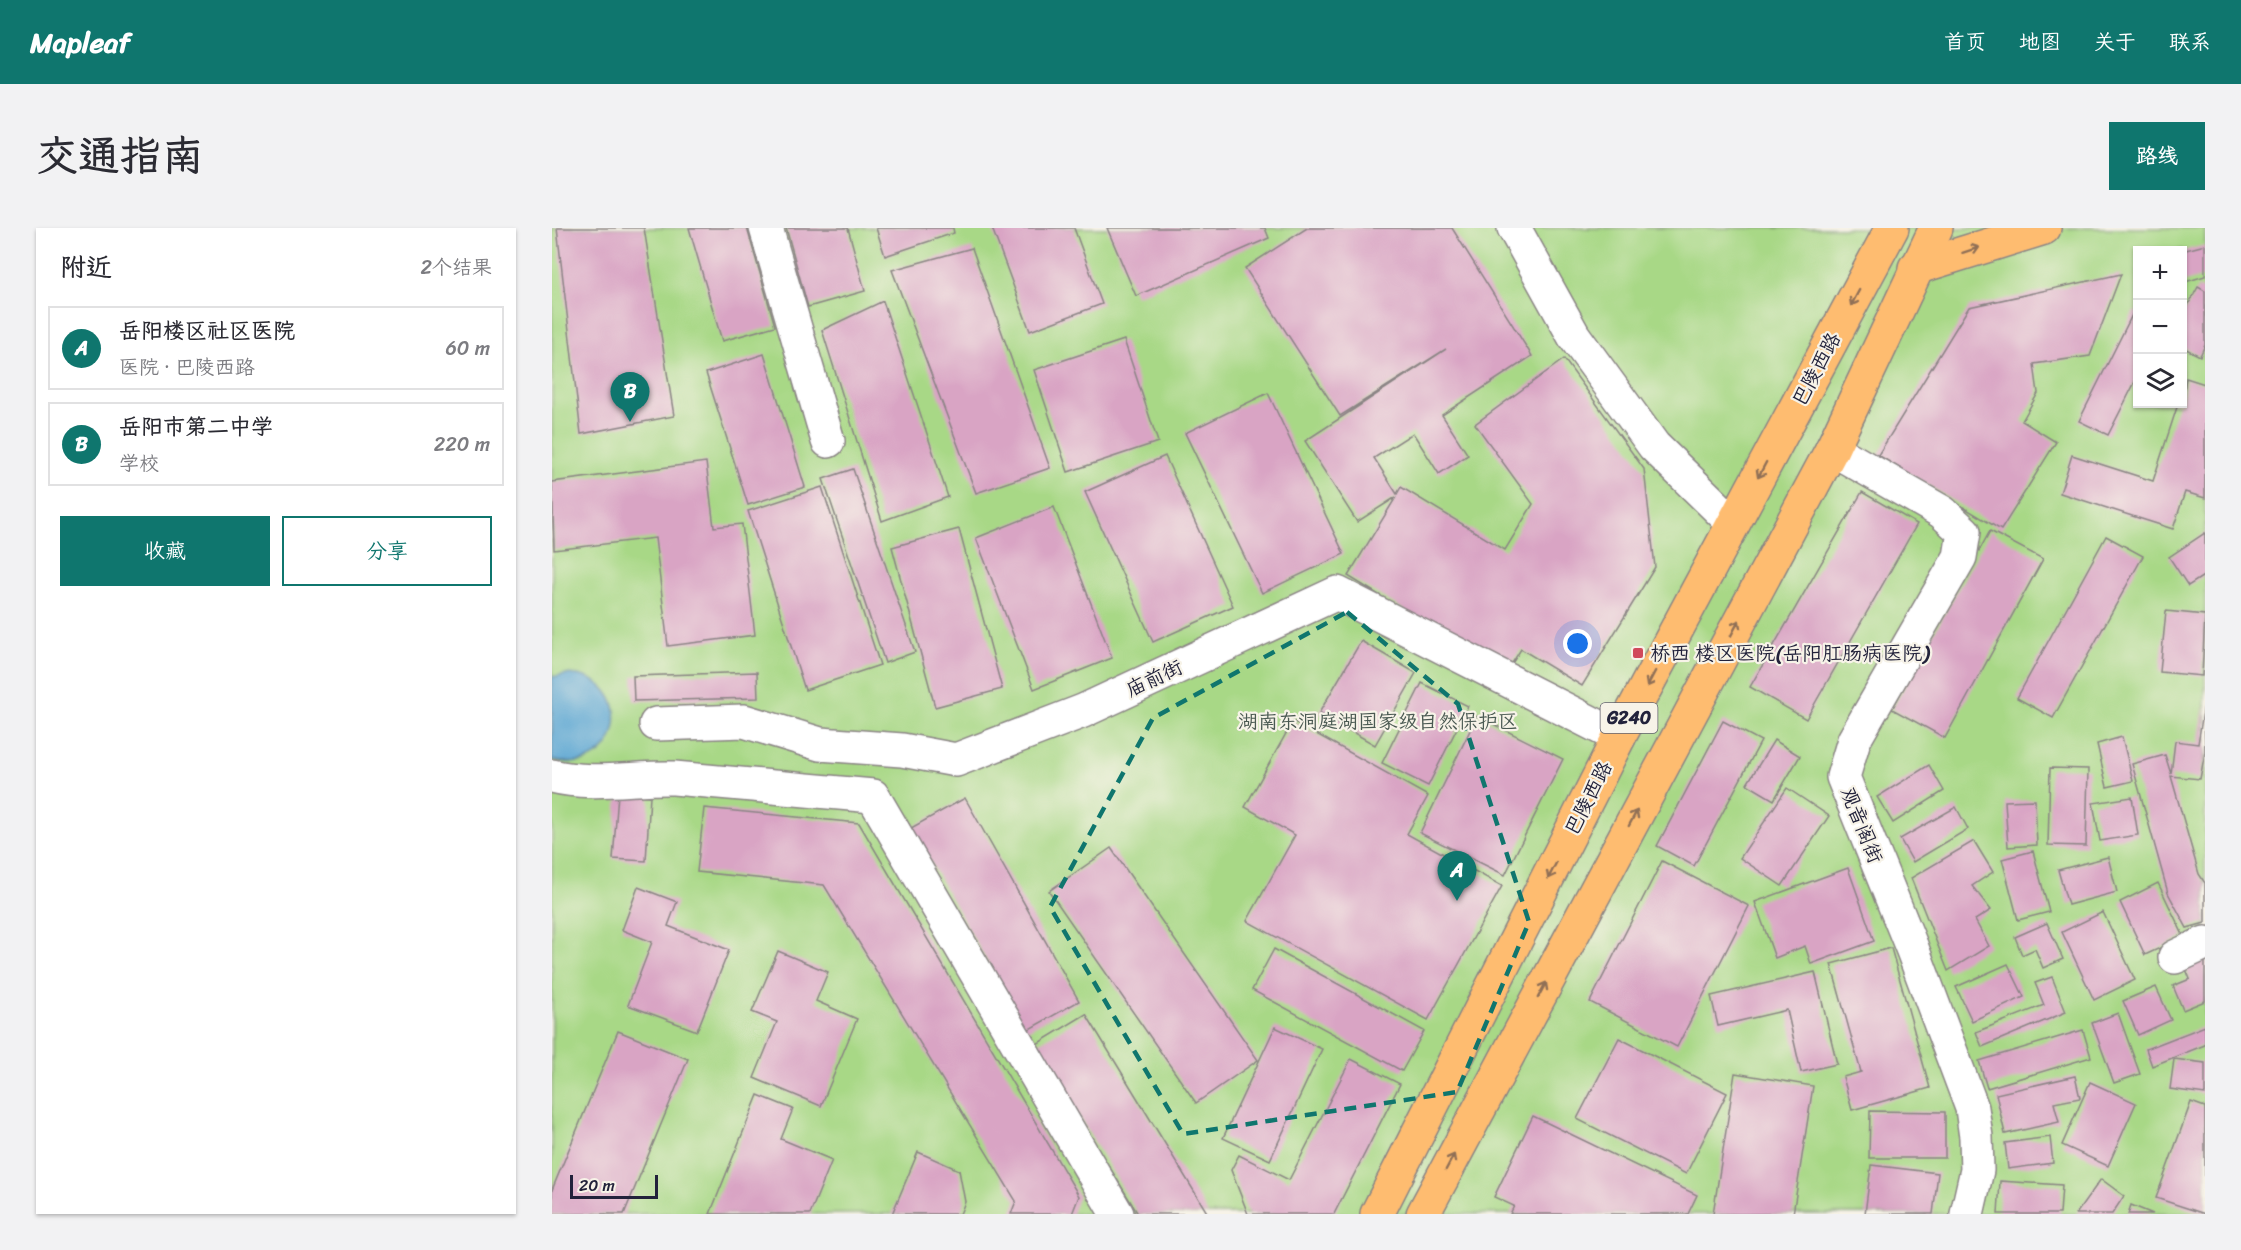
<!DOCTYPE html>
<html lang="zh">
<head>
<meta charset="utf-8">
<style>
  :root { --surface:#fff; --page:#f2f2f3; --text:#2b2b33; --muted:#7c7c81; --line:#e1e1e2; --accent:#0f766e }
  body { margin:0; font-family:Sriracha,"LXGW WenKai TC",sans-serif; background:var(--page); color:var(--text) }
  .controls { position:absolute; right:18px; top:18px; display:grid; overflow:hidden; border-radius:0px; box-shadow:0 2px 4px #0004 }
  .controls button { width:54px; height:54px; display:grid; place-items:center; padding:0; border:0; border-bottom:2px solid var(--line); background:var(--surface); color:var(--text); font:30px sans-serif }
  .scale { position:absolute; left:18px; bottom:15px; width:88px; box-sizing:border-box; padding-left:6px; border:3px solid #22223b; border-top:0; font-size:16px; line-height:21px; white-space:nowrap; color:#22223b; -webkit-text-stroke:4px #f7f3e8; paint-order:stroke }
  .you { position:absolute; left:1026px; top:416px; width:21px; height:21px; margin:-15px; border:4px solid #fff; border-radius:50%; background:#1a73e8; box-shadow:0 0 0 9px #1a73e833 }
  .badge { display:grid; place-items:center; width:39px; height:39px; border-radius:50%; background:var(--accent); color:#fff; font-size:20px; font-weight:700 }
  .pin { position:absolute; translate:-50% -50px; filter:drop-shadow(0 2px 3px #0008) }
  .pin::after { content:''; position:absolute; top:32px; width:21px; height:18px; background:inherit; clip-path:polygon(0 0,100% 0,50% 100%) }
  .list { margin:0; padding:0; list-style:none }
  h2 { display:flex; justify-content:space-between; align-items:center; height:78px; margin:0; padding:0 24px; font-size:26px }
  h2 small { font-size:20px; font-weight:400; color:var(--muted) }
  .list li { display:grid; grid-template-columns:39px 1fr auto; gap:18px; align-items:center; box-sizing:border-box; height:84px; margin:0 12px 12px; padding:0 12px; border:2px solid var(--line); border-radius:0px }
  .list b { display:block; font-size:22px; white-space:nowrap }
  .list p { margin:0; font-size:20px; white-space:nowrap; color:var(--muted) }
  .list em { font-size:20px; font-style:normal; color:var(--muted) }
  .actions { display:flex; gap:12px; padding:18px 24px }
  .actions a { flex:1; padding:14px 0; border:2px solid var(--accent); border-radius:0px; text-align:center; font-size:21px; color:var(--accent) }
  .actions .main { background:var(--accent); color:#fff }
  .icon { flex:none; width:33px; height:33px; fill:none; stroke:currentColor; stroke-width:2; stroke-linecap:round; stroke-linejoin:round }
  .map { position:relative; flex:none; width:1653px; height:986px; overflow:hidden; border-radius:0px }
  header { display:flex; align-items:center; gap:36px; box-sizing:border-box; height:84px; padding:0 30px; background:var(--accent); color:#fff }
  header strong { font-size:28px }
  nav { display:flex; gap:33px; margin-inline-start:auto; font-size:21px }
  .intro { display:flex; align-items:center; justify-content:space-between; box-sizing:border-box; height:144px; padding:0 36px }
  h1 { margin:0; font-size:42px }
  .button { padding:15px 27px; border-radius:0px; background:var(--accent); color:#fff; font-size:21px; font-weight:700 }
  main { display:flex; gap:36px; padding:0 36px }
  aside { flex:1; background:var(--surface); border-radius:0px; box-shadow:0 2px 4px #0004 }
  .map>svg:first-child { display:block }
</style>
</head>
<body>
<header>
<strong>Mapleaf</strong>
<nav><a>首页</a><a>地图</a><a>关于</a><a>联系</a></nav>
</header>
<div class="intro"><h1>交通指南</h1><a class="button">路线</a></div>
<main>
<aside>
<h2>附近<small>2个结果</small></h2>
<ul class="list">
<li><span class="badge">A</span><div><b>岳阳楼区社区医院</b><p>医院 · 巴陵西路</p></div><em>60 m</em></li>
<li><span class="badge">B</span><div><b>岳阳市第二中学</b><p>学校</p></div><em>220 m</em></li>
</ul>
<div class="actions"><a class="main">收藏</a><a>分享</a></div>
</aside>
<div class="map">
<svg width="1653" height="986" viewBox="0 0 1653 986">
  <rect width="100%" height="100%" fill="#f7f3e8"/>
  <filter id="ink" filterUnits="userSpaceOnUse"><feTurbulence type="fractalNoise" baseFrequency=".0167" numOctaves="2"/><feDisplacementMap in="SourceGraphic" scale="12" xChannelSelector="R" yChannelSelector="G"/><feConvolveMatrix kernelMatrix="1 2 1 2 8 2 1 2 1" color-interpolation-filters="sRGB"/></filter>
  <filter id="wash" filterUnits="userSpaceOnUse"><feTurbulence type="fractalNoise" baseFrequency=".008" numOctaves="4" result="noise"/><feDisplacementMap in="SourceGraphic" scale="24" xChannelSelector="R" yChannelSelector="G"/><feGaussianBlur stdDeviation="1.35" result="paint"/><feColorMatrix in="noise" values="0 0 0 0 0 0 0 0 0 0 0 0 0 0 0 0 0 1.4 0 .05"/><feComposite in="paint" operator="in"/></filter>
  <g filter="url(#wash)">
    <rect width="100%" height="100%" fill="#f3e5cc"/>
    <path fill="#a8d886" stroke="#657d60" stroke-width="1.5" fill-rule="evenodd" d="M0 0H1653V986H0ZM1586 22H1630V176H1586Z"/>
    <path fill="#5aa6d3" stroke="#3e6487" stroke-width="1.5" d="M14 446C90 448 73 553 0 532V449Z"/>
    <g id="blocks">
      <g fill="#d9a4c4">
        <polygon points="5,0 92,0 122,188 29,206"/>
        <polygon points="137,0 195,0 223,98 170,113"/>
        <polygon points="234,0 296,0 313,63 256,79"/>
        <polygon points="324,0 401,0 402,5 333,28"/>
        <polygon points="440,0 522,0 550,76 478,103"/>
        <polygon points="555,0 713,0 717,10 584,68"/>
        <polygon points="755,0 900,0 980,128 890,187 916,227 887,246 861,205 822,230 845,266 849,259 953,322 981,276 923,196 1012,131 1092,241 1103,339 1030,458 969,421 954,445 796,348 844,269 805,294 753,213 894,121 788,188 693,40"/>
        <polygon points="1653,17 1653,48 1630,55 1630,23"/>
        <polygon points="420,20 498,240 424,265 340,42"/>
        <polygon points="1569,46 1538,128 1482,136 1486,165 1470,193 1504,214 1449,302 1326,227 1417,79"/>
        <polygon points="1646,59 1653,63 1653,117 1648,128 1630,119 1630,88"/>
        <polygon points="331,73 396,269 330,293 270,102"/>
        <polygon points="1582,83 1586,85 1586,148 1556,207 1527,193"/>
        <polygon points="572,112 606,214 516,244 482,142"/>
        <polygon points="212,126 253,259 196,277 154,145"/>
        <polygon points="1634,150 1653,156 1653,270 1633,264 1621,301 1508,265 1520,227 1601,253 1626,176 1630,176"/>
        <polygon points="716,165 792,326 710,365 633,205"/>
        <polygon points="613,228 681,378 601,414 533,264"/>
        <polygon points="154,234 162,299 190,296 203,407 116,418 103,310 2,322 0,254"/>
        <polygon points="301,241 363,424 333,435 271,251"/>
        <polygon points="270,259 328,437 253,462 196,283"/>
        <polygon points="1310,264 1365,296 1254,491 1198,459"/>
        <polygon points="502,279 560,430 482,461 424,310"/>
        <polygon points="407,301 450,461 383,479 340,319"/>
        <polygon points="1438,303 1491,331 1393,510 1340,481"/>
        <polygon points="1653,305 1653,347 1636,358 1617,329"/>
        <polygon points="1554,308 1591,328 1501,490 1465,470"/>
        <polygon points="1614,383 1653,387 1650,448 1608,444"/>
        <polygon points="809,413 864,445 823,517 767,485"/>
        <polygon points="205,444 206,470 82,473 81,448"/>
        <polygon points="870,455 916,478 876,558 830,535"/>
        <polygon points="1652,477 1653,524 1648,551 1619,548 1647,646 1653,655 1653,695 1635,700 1616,665 1580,536 1613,527 1619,546 1623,513 1646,516"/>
        <polygon points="925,488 1011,531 953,647 868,605"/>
        <polygon points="741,493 876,568 855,606 950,658 876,792 695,693 743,607 693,579"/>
        <polygon points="1171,493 1209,513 1142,638 1105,618"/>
        <polygon points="1570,509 1581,553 1555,559 1545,516"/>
        <polygon points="1222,512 1248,528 1222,572 1195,556"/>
        <polygon points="1377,537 1392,563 1341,595 1325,569"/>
        <polygon points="1498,540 1536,541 1534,618 1496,617"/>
        <polygon points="1235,560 1277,588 1230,658 1188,630"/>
        <polygon points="66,566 98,568 94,633 61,631"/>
        <polygon points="1580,569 1586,607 1548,613 1541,575"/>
        <polygon points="413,570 527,773 474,803 359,600"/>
        <polygon points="1483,572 1485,617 1456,619 1453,573"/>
        <polygon points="1404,579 1416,601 1361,634 1348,611"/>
        <polygon points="152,580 307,595 527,968 520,986 459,986 464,973 272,657 145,644"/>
        <polygon points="1422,613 1441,644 1420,658 1439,682 1423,692 1437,718 1396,743 1359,650"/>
        <polygon points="559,620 706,832 644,875 497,663"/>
        <polygon points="1481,623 1497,684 1466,692 1450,631"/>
        <polygon points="1556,629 1565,664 1516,677 1506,642"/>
        <polygon points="1110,633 1197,678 1125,819 1038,774"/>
        <polygon points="1296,640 1322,713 1259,736 1253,718 1223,730 1203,674"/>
        <polygon points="1606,655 1632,709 1593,727 1568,674"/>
        <polygon points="86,659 125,674 116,698 177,722 145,803 76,777 100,714 70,702"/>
        <polygon points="1551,684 1583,752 1542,772 1510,704"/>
        <polygon points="1495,695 1511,731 1491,740 1483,721 1470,727 1463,709"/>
        <polygon points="1339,720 1378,860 1300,882 1291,849 1309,844 1279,736"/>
        <polygon points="722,721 872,803 850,843 700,762"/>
        <polygon points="226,723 276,744 264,773 305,791 269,878 202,850 225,794 200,784"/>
        <polygon points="1653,725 1653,773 1631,782 1621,758 1638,751 1631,734"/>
        <polygon points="1456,736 1472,769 1420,793 1404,759"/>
        <polygon points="1263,744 1285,836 1249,844 1235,782 1166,798 1159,768"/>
        <polygon points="1500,749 1514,784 1430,819 1424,804 1492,777 1483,755"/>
        <polygon points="1604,759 1619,792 1586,807 1571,773"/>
        <polygon points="1566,785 1588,846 1562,855 1540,795"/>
        <polygon points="534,786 656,986 586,986 483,817"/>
        <polygon points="1653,798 1653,817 1600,838 1594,821"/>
        <polygon points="723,799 770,821 718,932 671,910"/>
        <polygon points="1531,802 1539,829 1435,860 1427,833"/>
        <polygon points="66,803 136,831 72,986 0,986 0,962"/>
        <polygon points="1067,810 1175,865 1134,946 1025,891"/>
        <polygon points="799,831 848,856 782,986 696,986 679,942 687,927 737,952"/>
        <polygon points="1622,831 1653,835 1653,866 1618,861"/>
        <polygon points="1183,845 1261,858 1241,986 1161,986"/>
        <polygon points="1523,848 1528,870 1502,875 1507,894 1453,906 1444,866"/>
        <polygon points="1538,854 1584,875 1556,938 1510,917"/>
        <polygon points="206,867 241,881 229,911 280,932 258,986 158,986"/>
        <polygon points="1639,874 1653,879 1653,986 1604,970"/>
        <polygon points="1318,883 1393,884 1393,930 1317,930"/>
        <polygon points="981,888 1145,967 1136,986 958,986 962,978 942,969"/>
        <polygon points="1498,909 1501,935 1456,941 1453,915"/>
        <polygon points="366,924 407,942 413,974 408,986 340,986"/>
        <polygon points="1319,937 1386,945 1381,986 1313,986"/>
        <polygon points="1549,951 1572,968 1560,986 1524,986"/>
        <polygon points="1448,953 1510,957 1508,986 1446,986"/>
        <polygon points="1579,977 1601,986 1576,986"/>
      </g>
    </g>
  </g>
  <g filter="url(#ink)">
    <use href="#blocks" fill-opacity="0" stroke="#8a8484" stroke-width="1.5"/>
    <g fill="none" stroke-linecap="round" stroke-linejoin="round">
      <g stroke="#8a8484" stroke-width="36">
        <g id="minor">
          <polyline points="214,0 276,213"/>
          <polyline points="962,0 1022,108 1102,218 1181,295"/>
          <polyline points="1280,221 1390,284 1412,304 1408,329 1302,512 1291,549 1360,720 1420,880 1424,909 1425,942 1415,986"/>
          <polyline points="104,496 192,493 268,516 350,522 404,532 531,483 785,365 1067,509"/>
          <path d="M0 548C40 558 81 549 122 550L321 568 565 986"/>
          <polyline points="1623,729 1653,715"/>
        </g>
      </g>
      <g stroke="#8a8484" stroke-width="36">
        <g id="primary">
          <polyline points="1363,40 1492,0"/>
          <polyline points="825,986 1067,509 1340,0"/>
          <polyline points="871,986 1280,221 1384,0"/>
        </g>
      </g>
      <use href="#minor" stroke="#fff" stroke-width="33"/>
      <use href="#primary" stroke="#febc70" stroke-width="33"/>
    </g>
    <defs><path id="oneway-shaft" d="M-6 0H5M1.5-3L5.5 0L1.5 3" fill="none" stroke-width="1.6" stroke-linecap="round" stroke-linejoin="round" transform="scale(1.5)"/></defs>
    <g stroke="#906f56">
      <use href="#oneway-shaft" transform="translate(1419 22) rotate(-18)"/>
      <use href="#oneway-shaft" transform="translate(1303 70) rotate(118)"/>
      <use href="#oneway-shaft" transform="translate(1210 242) rotate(118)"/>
      <use href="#oneway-shaft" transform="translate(1183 400) rotate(-62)"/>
      <use href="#oneway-shaft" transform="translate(1099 451) rotate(118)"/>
      <use href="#oneway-shaft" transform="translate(1081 590) rotate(-62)"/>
      <use href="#oneway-shaft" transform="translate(1000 643) rotate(117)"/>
      <use href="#oneway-shaft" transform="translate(990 762) rotate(-62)"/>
      <use href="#oneway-shaft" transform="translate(898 934) rotate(-62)"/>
    </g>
  </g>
  <path fill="none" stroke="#0f766e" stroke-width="4.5" stroke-dasharray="12 8" stroke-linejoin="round" d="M795 384 906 476 977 694 905 864 631 906 498 679 601 490Z"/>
  <rect fill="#d1495b" stroke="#f7f3e8" stroke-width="2" x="1080" y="419" width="12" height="12" rx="3"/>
  <g text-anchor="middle" stroke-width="4.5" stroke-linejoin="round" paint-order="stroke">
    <rect fill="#f7f3e8" stroke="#62616f" stroke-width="1.5" x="1048.5" y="475" width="57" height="30" rx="4.5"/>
    <g font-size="18" font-weight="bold" fill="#22223b">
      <text x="1077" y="496">G240</text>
    </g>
    <g font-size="20" fill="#22223b" stroke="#f7f3e8">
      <text transform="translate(1264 141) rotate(-62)" y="7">巴陵西路</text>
      <text transform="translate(602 450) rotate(-25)" y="7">庙前街</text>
      <text transform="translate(1036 570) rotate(-63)" y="7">巴陵西路</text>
      <text transform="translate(1310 597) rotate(68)" y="7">观音阁街</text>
    </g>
    <g font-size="20" fill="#22223b" stroke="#f7f3e8" text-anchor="start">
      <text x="1098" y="432">桥西 楼区医院(岳阳肛肠病医院)</text>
    </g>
    <g font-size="20" fill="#4a5952" stroke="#f7f3e8">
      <text x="826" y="500">湖南东洞庭湖国家级自然保护区</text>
    </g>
  </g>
</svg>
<div class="controls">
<button>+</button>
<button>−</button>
<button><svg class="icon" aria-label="layers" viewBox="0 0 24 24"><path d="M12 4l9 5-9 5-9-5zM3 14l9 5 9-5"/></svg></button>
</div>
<div class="scale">20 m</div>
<div class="you"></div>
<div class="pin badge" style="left:905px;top:673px">A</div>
<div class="pin badge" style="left:78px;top:194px">B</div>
</div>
</main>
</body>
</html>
